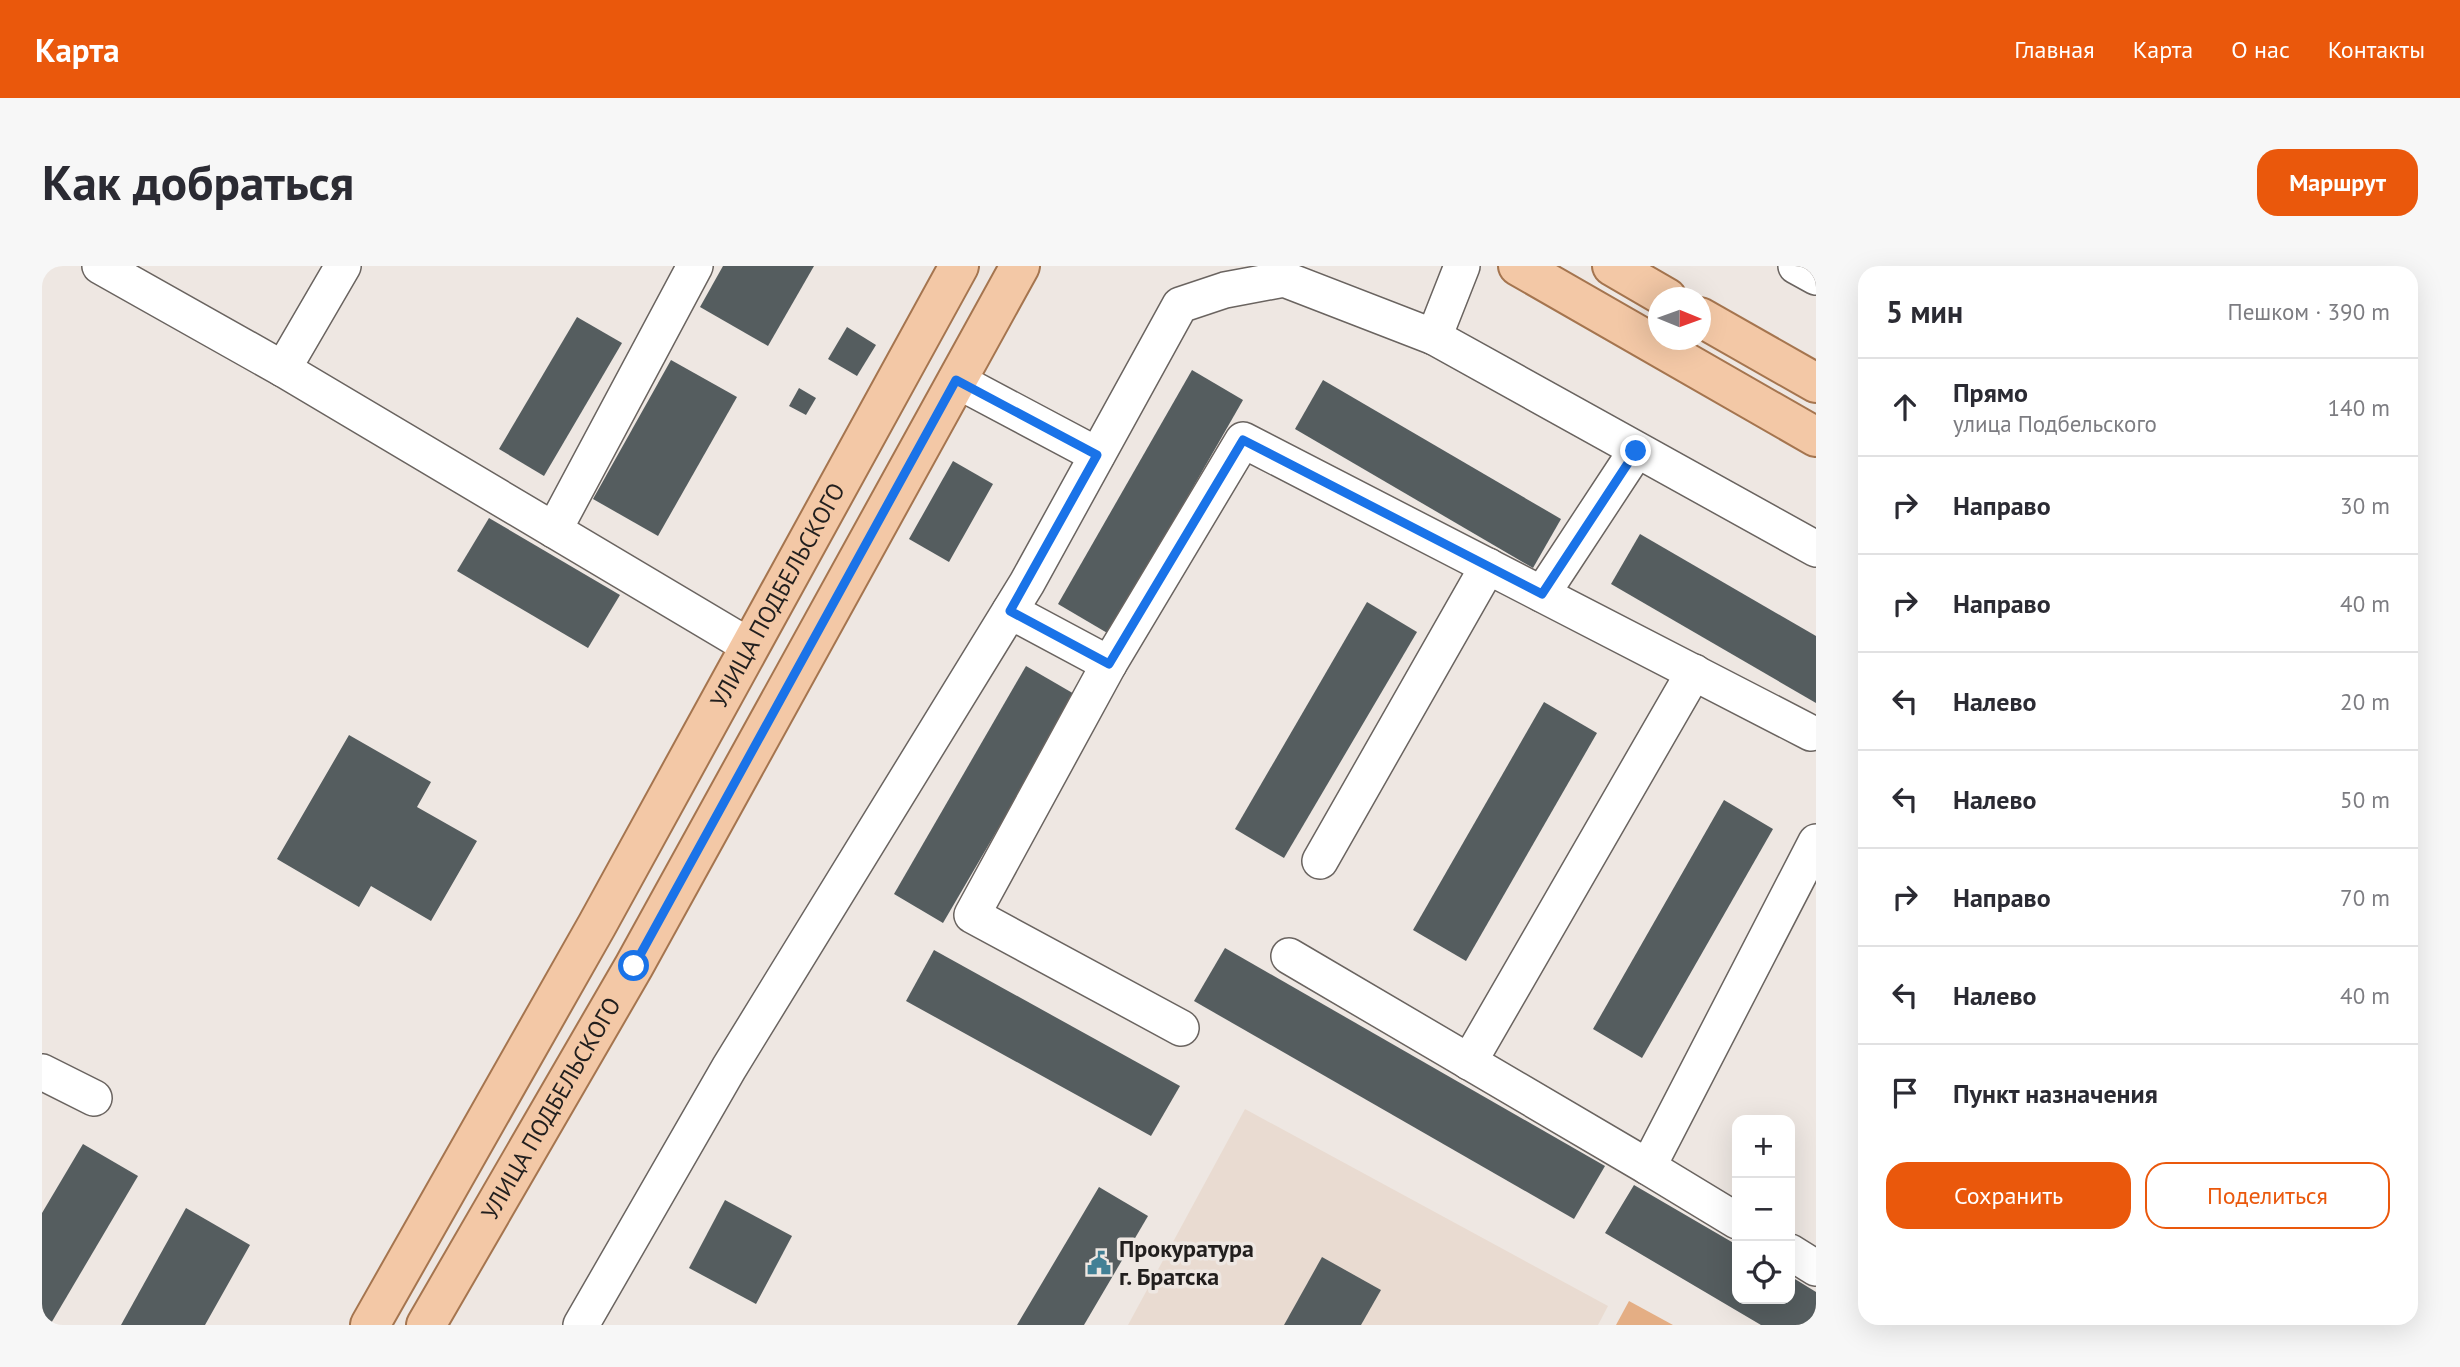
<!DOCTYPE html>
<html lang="ru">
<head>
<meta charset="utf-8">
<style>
  :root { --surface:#fff; --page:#f7f7f7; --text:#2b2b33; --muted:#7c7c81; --line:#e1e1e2; --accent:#ea580c }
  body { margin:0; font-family:"PT Sans",sans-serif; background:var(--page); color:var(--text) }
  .controls { position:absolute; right:21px; bottom:21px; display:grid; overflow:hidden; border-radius:14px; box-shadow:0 7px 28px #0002 }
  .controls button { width:63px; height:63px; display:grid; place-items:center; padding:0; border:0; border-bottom:2px solid var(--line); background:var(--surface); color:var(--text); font:35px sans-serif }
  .compass { position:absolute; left:1606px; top:21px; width:63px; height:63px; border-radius:50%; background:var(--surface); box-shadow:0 7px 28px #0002; rotate:91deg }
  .stop { position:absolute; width:21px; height:21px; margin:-16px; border:5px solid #1a73e8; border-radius:50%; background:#fff }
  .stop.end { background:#1a73e8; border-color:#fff; box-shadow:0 2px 7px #0008 }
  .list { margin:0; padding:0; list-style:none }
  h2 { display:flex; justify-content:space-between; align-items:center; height:91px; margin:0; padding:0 28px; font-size:30px }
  h2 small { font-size:23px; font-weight:400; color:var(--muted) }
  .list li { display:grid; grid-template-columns:46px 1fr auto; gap:21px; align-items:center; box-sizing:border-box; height:98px; padding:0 28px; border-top:2px solid var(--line) }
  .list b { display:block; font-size:26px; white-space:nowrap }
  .list p { margin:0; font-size:23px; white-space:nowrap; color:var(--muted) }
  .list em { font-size:23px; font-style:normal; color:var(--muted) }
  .actions { display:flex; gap:14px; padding:21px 28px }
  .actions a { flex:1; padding:16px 0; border:2px solid var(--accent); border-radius:21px; text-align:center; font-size:24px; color:var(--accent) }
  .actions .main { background:var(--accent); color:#fff }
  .icon { flex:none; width:38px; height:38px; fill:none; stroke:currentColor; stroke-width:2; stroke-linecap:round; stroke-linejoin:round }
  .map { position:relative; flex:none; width:1774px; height:1059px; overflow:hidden; border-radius:21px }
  header { display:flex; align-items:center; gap:42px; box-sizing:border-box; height:98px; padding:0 35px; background:var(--accent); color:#fff }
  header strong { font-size:33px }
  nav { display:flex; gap:38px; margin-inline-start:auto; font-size:24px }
  .intro { display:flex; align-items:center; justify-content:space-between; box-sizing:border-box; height:168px; padding:0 42px }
  h1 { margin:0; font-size:49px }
  .button { padding:18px 32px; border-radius:21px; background:var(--accent); color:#fff; font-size:24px; font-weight:700 }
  main { display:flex; gap:42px; padding:0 42px }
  aside { flex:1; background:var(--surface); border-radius:21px; box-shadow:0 7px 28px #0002 }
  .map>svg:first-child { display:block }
</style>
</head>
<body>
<header>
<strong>Карта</strong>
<nav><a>Главная</a><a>Карта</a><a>О нас</a><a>Контакты</a></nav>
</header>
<div class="intro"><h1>Как добраться</h1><a class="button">Маршрут</a></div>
<main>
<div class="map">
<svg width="1774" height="1059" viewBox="0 0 1774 1059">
  <rect width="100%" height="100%" fill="#eee7e2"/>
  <polygon fill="#e9dbd1" points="1203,843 1566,1040 1556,1059 1086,1059"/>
  <polygon fill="#e4ae84" points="1587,1035 1631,1059 1574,1059"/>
  <g fill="#555d5f">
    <polygon points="681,0 772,0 726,80 658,41"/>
    <polygon points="535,51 580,77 502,210 457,183"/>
    <polygon points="805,61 834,79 815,110 786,93"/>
    <polygon points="629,94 695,131 616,270 551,233"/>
    <polygon points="1150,104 1201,134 1067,368 1016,338"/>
    <polygon points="1281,114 1519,253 1491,302 1253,163"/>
    <polygon points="757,122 774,132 764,149 747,140"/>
    <polygon points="911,195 951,218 907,296 867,273"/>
    <polygon points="447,252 578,329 546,382 415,305"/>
    <polygon points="1598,268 1774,370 1774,437 1569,318"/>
    <polygon points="1325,336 1375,366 1242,592 1193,563"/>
    <polygon points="984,400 1034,429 901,657 852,628"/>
    <polygon points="1502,436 1555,467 1424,695 1371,664"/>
    <polygon points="307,469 389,516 375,541 435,575 389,655 329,620 317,641 235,593"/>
    <polygon points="1682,534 1731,563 1600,792 1551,763"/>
    <polygon points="1183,682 1563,900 1532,953 1152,735"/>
    <polygon points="892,684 1138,820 1109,870 864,735"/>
    <polygon points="41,878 96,910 8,1059 0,1059 0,947"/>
    <polygon points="1592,919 1695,979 1695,1033 1748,1033 1748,1010 1774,1026 1774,1059 1719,1059 1563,967"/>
    <polygon points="1057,921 1106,950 1042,1059 975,1059"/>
    <polygon points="683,934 750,970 714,1038 647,1002"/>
    <polygon points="144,942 208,979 163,1059 79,1059"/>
    <polygon points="1280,991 1339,1024 1319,1059 1242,1059"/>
  </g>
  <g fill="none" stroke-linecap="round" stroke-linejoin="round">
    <g stroke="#6a6460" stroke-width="38">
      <g id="minor">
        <polyline points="58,0 241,103"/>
        <polyline points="301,0 241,103 707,380"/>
        <polyline points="1754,0 1774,11"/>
        <polyline points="1392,71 1420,0"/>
        <polyline points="914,114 1055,189"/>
        <polyline points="512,264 653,0"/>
        <polyline points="1500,328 1594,185"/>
        <polyline points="968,345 1067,398 930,649 1139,762"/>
        <polyline points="1067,398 1201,174 1769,467"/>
        <polyline points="1278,595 1446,300"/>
        <polyline points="1247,690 1606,901"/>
        <polyline points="1427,796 1652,406"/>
        <polyline points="0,806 52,832"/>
        <polyline points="1695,955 1606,901 1774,576"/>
        <polyline points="1748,986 1774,1002"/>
        <polyline points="539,1059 687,802 985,317 1138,39 1183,24 1242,13 1392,71 1774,283"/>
      </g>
    </g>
    <g stroke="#a5754f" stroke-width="42">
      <g id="major">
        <polyline points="1476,0 1774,171"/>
        <polyline points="1570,0 1625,32"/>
        <polyline points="1658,51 1774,117"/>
        <path id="s1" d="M328 1059 555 659 917 0"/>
        <path id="s2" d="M384 1059 592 700 978 0"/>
      </g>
    </g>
    <use href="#minor" stroke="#fff" stroke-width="35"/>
    <use href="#major" stroke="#f3c8a6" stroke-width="38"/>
  </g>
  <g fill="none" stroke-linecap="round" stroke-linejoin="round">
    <polyline stroke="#1a73e8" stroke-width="9" points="592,700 914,114 1055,189 968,345 1067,398 1201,174 1500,328 1594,185"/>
  </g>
  <defs>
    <g id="civic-bare" transform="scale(1.89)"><path d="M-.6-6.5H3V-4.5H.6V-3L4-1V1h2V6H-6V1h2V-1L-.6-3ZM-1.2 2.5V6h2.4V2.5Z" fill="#428095" stroke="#eee7e2" stroke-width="2.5" paint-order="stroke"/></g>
  </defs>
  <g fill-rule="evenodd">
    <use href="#civic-bare" x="1057" y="997"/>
  </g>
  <g text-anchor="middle" stroke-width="7" stroke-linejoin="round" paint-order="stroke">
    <g font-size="24" fill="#221f1e" stroke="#eee7e2">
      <text dy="8" stroke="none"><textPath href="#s1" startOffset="836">УЛИЦА ПОДБЕЛЬСКОГО</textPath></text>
      <text dy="8" stroke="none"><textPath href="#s2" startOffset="250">УЛИЦА ПОДБЕЛЬСКОГО</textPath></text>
    </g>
    <g font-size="24" font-weight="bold" fill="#221f1e" stroke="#eee7e2" text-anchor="start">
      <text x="1077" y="991">Прокуратура<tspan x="1077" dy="28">г. Братска</tspan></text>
    </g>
  </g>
</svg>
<div class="controls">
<button>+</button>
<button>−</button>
<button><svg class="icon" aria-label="locate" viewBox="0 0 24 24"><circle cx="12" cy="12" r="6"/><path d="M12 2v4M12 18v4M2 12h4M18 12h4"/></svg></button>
</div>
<svg class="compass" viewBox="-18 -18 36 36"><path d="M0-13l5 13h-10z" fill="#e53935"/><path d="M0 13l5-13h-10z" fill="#7c7c81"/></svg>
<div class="stop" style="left:592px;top:700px"></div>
<div class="stop end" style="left:1594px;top:185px"></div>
</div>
<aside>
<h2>5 мин<small>Пешком · 390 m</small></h2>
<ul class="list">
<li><svg class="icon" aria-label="ahead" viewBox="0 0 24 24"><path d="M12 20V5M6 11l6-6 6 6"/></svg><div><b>Прямо</b><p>улица Подбельского</p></div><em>140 m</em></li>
<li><svg class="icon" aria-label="right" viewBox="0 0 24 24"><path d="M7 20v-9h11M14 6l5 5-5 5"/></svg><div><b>Направо</b></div><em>30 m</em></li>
<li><svg class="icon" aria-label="right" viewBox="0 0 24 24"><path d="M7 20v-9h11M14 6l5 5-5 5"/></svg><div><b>Направо</b></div><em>40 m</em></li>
<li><svg class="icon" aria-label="left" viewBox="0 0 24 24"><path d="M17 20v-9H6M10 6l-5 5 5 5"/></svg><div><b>Налево</b></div><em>20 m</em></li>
<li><svg class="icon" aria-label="left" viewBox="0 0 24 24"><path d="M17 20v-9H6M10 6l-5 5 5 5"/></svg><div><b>Налево</b></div><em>50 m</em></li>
<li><svg class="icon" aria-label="right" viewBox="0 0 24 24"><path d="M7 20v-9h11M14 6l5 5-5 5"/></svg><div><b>Направо</b></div><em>70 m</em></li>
<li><svg class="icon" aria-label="left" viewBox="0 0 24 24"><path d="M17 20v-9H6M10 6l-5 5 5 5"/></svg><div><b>Налево</b></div><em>40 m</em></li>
<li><svg class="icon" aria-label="arrive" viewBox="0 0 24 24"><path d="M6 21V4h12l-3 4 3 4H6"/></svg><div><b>Пункт назначения</b></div></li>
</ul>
<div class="actions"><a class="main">Сохранить</a><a>Поделиться</a></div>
</aside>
</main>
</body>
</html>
